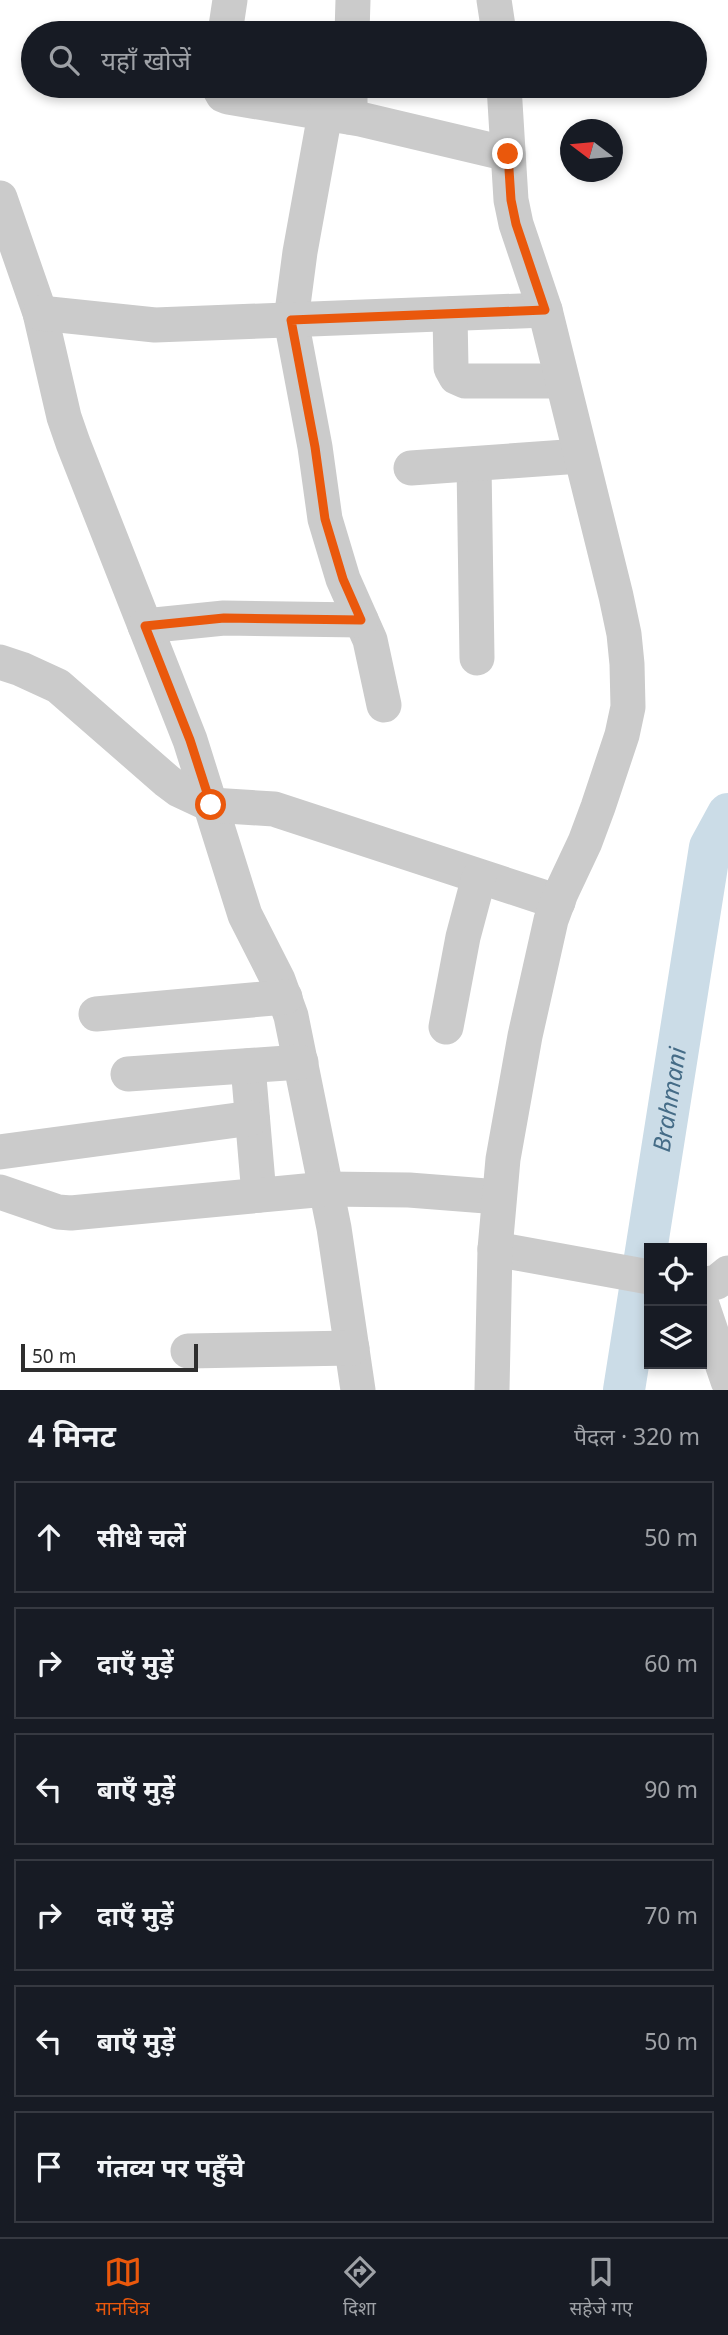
<!DOCTYPE html>
<html lang="hi">
<head>
<meta charset="utf-8">
<style>
  :root { --surface:#171b24; --page:#242831; --text:#f1f3f6; --muted:#9ea1a6; --line:#363941; --accent:#ea580c }
  body { margin:0; font-family:"Noto Sans","Noto Sans Devanagari",sans-serif; background:var(--page); color:var(--text) }
  .controls { position:absolute; right:21px; bottom:21px; display:grid; overflow:hidden; border-radius:0px; box-shadow:0 4px 10px #0003 }
  .controls button { width:63px; height:63px; display:grid; place-items:center; padding:0; border:0; border-bottom:2px solid var(--line); background:var(--surface); color:var(--text); font:35px sans-serif }
  .compass { position:absolute; left:560px; top:119px; width:63px; height:63px; border-radius:50%; background:var(--surface); box-shadow:0 4px 10px #0003; rotate:286deg }
  .scale { position:absolute; left:21px; bottom:18px; width:177px; box-sizing:border-box; padding-left:7px; border:4px solid #2e2e2e; border-top:0; font-size:19px; line-height:24px; white-space:nowrap; color:#2e2e2e; -webkit-text-stroke:5px #fff; paint-order:stroke }
  .stop { position:absolute; width:21px; height:21px; margin:-16px; border:5px solid #ea580c; border-radius:50%; background:#fff }
  .stop.end { background:#ea580c; border-color:#fff; box-shadow:0 2px 7px #0008 }
  .list { margin:0; padding:0; list-style:none }
  h2 { display:flex; justify-content:space-between; align-items:center; height:91px; margin:0; padding:0 28px; font-size:30px }
  h2 small { font-size:23px; font-weight:400; color:var(--muted) }
  .list li { display:grid; grid-template-columns:46px 1fr auto; gap:21px; align-items:center; box-sizing:border-box; height:112px; margin:0 14px 14px; padding:0 14px; border:2px solid var(--line); border-radius:0px }
  .list b { display:block; font-size:26px; white-space:nowrap }
  .list em { font-size:23px; font-style:normal; color:var(--muted) }
  .icon { flex:none; width:38px; height:38px; fill:none; stroke:currentColor; stroke-width:2; stroke-linecap:round; stroke-linejoin:round }
  .map { position:relative; flex:none; width:728px; height:1390px; overflow:hidden }
  .search { position:absolute; background:var(--surface); box-shadow:0 4px 10px #0003; left:21px; right:21px; top:21px; height:77px; display:flex; align-items:center; gap:18px; box-sizing:border-box; padding:0 24px; border-radius:38px; color:var(--muted); font-size:26px }
  .sheet { height:847px; background:var(--surface) }
  nav { display:flex; justify-content:space-around; align-items:center; box-sizing:border-box; height:98px; border-top:2px solid var(--line); background:var(--surface); font-size:19px; color:var(--muted) }
  nav a { display:grid; justify-items:center; gap:4px }
  nav .on { color:var(--accent) }
  .map>svg:first-child { display:block }
</style>
</head>
<body>
<div class="map">
<svg width="728" height="1390" viewBox="0 0 728 1390">
  <rect width="100%" height="100%" fill="#fff"/>
  <g fill="none" stroke-linecap="round" stroke-linejoin="round">
    <path stroke="#cbdce7" stroke-width="42" id="s1" d="M624 1390 710 847 728 814"/>
    <g stroke="#cbcbcb" stroke-width="35">
      <polyline points="494,0 499,33"/>
      <polyline points="225,33 230,0"/>
      <polyline points="352,33 353,0"/>
      <polyline points="218,86 223,95 228,97 360,119 508,154"/>
      <polyline points="325,114 300,252 291,320 315,447 325,519 343,579 370,640 384,705"/>
      <polyline points="350,117 350,86"/>
      <polyline points="0,198 40,313 64,417 73,443 190,740 245,915 278,980 291,1016 334,1228 358,1390"/>
      <polyline points="40,313 155,325 545,310"/>
      <polyline points="450,314 451,368 456,377 465,381 562,381"/>
      <polyline points="474,464 477,658"/>
      <polyline points="411,468 580,456"/>
      <polyline points="145,626 224,618 361,620"/>
      <polyline points="0,662 21,669 58,686 167,781 179,790 211,805 274,809 558,902"/>
      <polyline points="96,1014 285,997"/>
      <polyline points="446,1027 463,937 479,877"/>
      <polyline points="248,1066 259,1195"/>
      <polyline points="128,1074 301,1062"/>
      <polyline points="0,1152 252,1118"/>
      <polyline points="0,1192 58,1212 71,1213 326,1189 409,1190 499,1197"/>
      <polyline points="495,1249 649,1277"/>
      <polyline points="702,1285 717,1282 728,1273"/>
      <polyline points="702,1305 728,1381"/>
      <polyline points="188,1351 352,1348"/>
      <polyline points="492,1390 495,1249 503,1159 525,1036 551,920 561,893 585,842 598,807 622,735 628,707 627,664 624,634 616,596 545,310 516,224 511,200 504,86"/>
    </g>
  </g>
  <g fill="none" stroke-linecap="round" stroke-linejoin="round">
    <polyline stroke="#ea580c" stroke-width="9" points="211,805 190,740 145,626 224,618 361,620 343,579 325,519 315,447 291,320 545,310 516,224 511,200 508,154"/>
  </g>
  <g text-anchor="middle" stroke-width="7" stroke-linejoin="round" paint-order="stroke">
    <g font-size="24" font-style="italic" fill="#456c87" stroke="#fff">
      <text dy="8" stroke="none"><textPath href="#s1" startOffset="294">Brahmani</textPath></text>
    </g>
  </g>
</svg>
<div class="controls">
<button><svg class="icon" aria-label="locate" viewBox="0 0 24 24"><circle cx="12" cy="12" r="6"/><path d="M12 2v4M12 18v4M2 12h4M18 12h4"/></svg></button>
<button><svg class="icon" aria-label="layers" viewBox="0 0 24 24"><path d="M12 4l9 5-9 5-9-5zM3 14l9 5 9-5"/></svg></button>
</div>
<svg class="compass" viewBox="-18 -18 36 36"><path d="M0-13l5 13h-10z" fill="#e53935"/><path d="M0 13l5-13h-10z" fill="#9ea1a6"/></svg>
<div class="scale">50 m</div>
<div class="stop" style="left:211px;top:805px"></div>
<div class="stop end" style="left:508px;top:154px"></div>
<div class="search"><svg class="icon" aria-label="search" viewBox="0 0 24 24"><circle cx="10" cy="10" r="6"/><path d="M15 15l6 6"/></svg>यहाँ खोजें</div>
</div>
<section class="sheet">
<h2>4 मिनट<small>पैदल · 320 m</small></h2>
<ul class="list">
<li><svg class="icon" aria-label="ahead" viewBox="0 0 24 24"><path d="M12 20V5M6 11l6-6 6 6"/></svg><div><b>सीधे चलें</b></div><em>50 m</em></li>
<li><svg class="icon" aria-label="right" viewBox="0 0 24 24"><path d="M7 20v-9h11M14 6l5 5-5 5"/></svg><div><b>दाएँ मुड़ें</b></div><em>60 m</em></li>
<li><svg class="icon" aria-label="left" viewBox="0 0 24 24"><path d="M17 20v-9H6M10 6l-5 5 5 5"/></svg><div><b>बाएँ मुड़ें</b></div><em>90 m</em></li>
<li><svg class="icon" aria-label="right" viewBox="0 0 24 24"><path d="M7 20v-9h11M14 6l5 5-5 5"/></svg><div><b>दाएँ मुड़ें</b></div><em>70 m</em></li>
<li><svg class="icon" aria-label="left" viewBox="0 0 24 24"><path d="M17 20v-9H6M10 6l-5 5 5 5"/></svg><div><b>बाएँ मुड़ें</b></div><em>50 m</em></li>
<li><svg class="icon" aria-label="arrive" viewBox="0 0 24 24"><path d="M6 21V4h12l-3 4 3 4H6"/></svg><div><b>गंतव्य पर पहुँचे</b></div></li>
</ul>
</section>
<nav>
<a class="on"><svg class="icon" aria-label="map" viewBox="0 0 24 24"><path d="M3 6l6-2 6 2 6-2v14l-6 2-6-2-6 2zM9 4v14M15 6v14"/></svg>मानचित्र</a>
<a><svg class="icon" aria-label="directions" viewBox="0 0 24 24"><path d="M12 3l9 9-9 9-9-9zM9 14v-3h6M13 9l2 2-2 2"/></svg>दिशा</a>
<a><svg class="icon" aria-label="saved" viewBox="0 0 24 24"><path d="M7 4h10v16l-5-4-5 4z"/></svg>सहेजे गए</a>
</nav>
</body>
</html>
